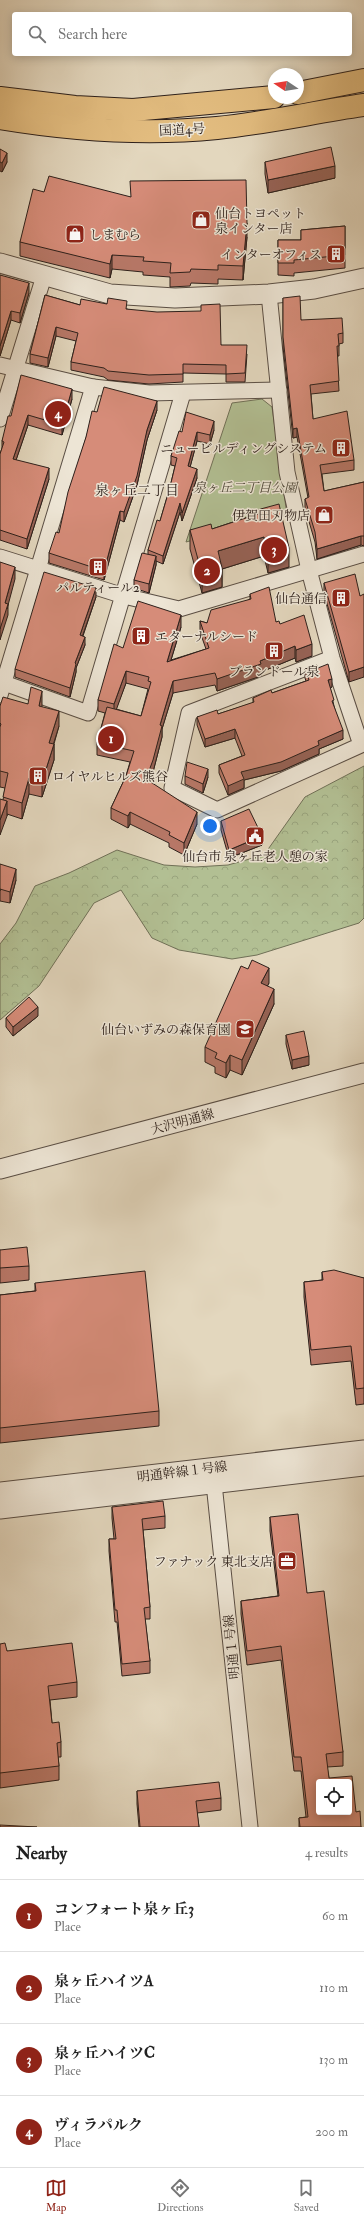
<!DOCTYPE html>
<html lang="en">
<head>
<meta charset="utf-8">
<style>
  :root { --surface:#fff; --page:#f6f6f6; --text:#222; --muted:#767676; --line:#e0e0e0; --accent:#8f2418 }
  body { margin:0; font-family:"IM FELL Double Pica","Noto Serif JP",serif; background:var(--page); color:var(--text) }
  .controls { position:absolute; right:12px; bottom:12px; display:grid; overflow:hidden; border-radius:4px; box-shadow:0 2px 10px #0003 }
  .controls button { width:36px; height:36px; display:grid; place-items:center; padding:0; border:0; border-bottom:1px solid var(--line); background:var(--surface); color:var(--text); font:20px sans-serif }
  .compass { position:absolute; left:268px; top:68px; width:36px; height:36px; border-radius:50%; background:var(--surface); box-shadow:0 2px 10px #0003; rotate:282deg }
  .you { position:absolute; left:210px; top:826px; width:14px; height:14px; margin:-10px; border:3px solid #fff; border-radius:50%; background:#1a73e8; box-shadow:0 0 0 6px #1a73e833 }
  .badge { display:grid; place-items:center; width:26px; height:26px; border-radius:50%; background:var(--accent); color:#fff; font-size:13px; font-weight:700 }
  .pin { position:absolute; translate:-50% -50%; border:2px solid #fff; box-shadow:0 1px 4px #0006 }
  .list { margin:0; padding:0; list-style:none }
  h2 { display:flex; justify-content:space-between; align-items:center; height:52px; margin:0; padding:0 16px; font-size:17px }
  h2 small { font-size:13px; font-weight:400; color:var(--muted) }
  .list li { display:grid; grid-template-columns:26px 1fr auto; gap:12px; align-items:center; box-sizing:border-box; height:72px; padding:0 16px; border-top:1px solid var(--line) }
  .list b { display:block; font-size:15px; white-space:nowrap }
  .list p { margin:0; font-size:13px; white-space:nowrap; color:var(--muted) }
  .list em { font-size:13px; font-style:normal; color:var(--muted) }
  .icon { flex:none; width:22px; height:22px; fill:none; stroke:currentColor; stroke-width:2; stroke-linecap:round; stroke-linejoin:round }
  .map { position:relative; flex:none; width:364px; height:1827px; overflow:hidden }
  .search { position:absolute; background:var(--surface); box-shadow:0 2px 10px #0003; left:12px; right:12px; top:12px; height:44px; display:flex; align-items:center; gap:10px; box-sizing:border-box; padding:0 14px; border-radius:4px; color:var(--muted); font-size:15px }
  .sheet { height:340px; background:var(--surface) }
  nav { display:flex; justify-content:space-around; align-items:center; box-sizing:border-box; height:56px; border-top:1px solid var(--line); background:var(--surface); font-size:11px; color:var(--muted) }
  nav a { display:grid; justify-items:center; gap:2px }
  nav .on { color:var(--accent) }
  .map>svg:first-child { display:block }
</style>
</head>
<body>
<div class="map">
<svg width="364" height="1827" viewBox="0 0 364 1827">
  <defs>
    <pattern id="forest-crowns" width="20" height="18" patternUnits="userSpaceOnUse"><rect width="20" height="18" fill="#b2bf93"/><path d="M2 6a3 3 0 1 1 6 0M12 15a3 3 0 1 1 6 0" fill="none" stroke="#99a47e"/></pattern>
  </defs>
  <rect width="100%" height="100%" fill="#e3d7be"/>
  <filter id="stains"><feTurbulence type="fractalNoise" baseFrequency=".005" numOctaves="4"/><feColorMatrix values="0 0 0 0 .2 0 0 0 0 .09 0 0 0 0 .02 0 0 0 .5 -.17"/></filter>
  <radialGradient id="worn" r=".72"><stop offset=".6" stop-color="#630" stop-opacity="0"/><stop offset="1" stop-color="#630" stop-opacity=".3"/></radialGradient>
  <polygon fill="url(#forest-crowns)" stroke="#707057" points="364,766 364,918 359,923 257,955 232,959 179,950 152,938 121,890 94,903 39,986 0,1020 0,944 16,923 35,886 69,873 117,850 164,865 195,867 228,865 264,855 305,797"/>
  <polygon fill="#b2bf93" stroke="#707057" points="262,399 272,407 287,515 186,542 232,403"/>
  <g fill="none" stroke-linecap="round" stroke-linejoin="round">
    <g stroke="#5a4e44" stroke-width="17">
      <g id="minor">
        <polyline points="269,294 287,472 309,570 332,658 361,745 217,810 172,788 189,713 332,658"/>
        <polyline points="0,365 93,387 149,393 279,390"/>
        <polyline points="0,419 44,276"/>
        <polyline points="0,557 124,596 179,609 364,554"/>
        <polyline points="4,683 88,713 183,393"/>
        <polyline points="0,695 93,387"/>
        <polyline points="213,1474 250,1827"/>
      </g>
    </g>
    <g stroke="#5a4e44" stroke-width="21">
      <g id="tertiary">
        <polyline points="0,263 110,294 175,298 269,294 314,289 364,278"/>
        <polyline points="0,1169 364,1073"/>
        <polyline points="0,1492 364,1450"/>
        <polyline points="0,1509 364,1466"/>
      </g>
    </g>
    <g stroke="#2d201b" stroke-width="24">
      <g id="trunk">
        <polyline points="298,93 364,80"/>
        <polyline points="0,98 75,107 133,110 274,97"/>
        <path d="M0 118C72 130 144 135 217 128 267 123 315 112 364 105"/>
      </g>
    </g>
    <use href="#minor" stroke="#ede5d5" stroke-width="15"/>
    <use href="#tertiary" stroke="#ede5d5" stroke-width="19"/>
    <use href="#trunk" stroke="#e2bc7f" stroke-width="22"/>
  </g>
  <g fill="#b87868" stroke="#2d201b" fill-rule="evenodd">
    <polygon points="0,149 7,162 2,172 0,171"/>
    <polygon points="265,162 335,178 268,193 265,174"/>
    <polygon points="44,192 247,237 243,280 218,279 218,284 191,283 190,286 170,287 170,277 143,275 143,272 112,269 110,278 20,256 20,242"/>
    <polygon points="345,226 345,268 294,273 294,276 278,275 278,240 301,240 301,230"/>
    <polygon points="0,275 29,293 20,323 11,320 0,356"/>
    <polygon points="45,295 80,305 127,309 221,345 247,354 245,382 226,382 226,374 183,373 183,382 149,384 108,380 104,377 71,370 71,362 76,341 56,336 48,367 30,363 30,354"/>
    <polygon points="283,298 301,320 343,333 343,343 339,344 339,356 337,356 339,391 311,394 313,419 354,460 354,470 322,474 324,491 364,482 364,546 361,545 317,559 315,542 305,508 305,499 308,498 297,437 293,438 283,347"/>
    <polygon points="72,399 62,435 28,425 16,460 49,479 27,549 0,540 0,454 2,448 2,441 11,416"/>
    <polygon points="157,410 147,440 137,485 124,522 120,520 104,580 49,563 49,553 59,533 97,412"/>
    <polygon points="214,430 210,444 197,441 190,467 197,478 182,521 180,512 163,564 156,561 156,565 149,593 134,588 134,580 148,554 148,550 160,521 170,487 175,466 171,465 171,456 182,432"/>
    <polygon points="257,510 289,567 268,573 264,556 222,569 222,587 202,593 190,549 190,530 212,529 257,514"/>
    <polygon points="324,583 360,596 349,682 324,593"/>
    <path d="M250 594 276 622 280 624 312 656 296 662 295 658 261 672V676L217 691 215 685 173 693 162 729V737L153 772 149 781 197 824 184 855 169 847V843L130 824 128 828 111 819V808L126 776 130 762 97 755V743L105 713 98 711V700L123 648 181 627 171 660 206 649 200 632V621L207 623 250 599ZM126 683 148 689 141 716 116 709Z"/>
    <polygon points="96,597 83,636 85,645 76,668 76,672 70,697 15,677 15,669"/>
    <polygon points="318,668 332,687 330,688 334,706 343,739 319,749 319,754 281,771 244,780 244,788 228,795 219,773 219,765 242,756 235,738 205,747 197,725 197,717 218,714 253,703 253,698 272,693 306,681 305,678 305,669"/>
    <polygon points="28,704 42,707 59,726 54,744 54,760 42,797 29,794 22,819 7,814 7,816 3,800 5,788 0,787 0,706"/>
    <polygon points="185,776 208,777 203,793 185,784"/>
    <polygon points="221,821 262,845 229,858 221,830"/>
    <polygon points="0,864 16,880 10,903 0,901"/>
    <polygon points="269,983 267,986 274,1004 242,1075 230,1070 226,1078 215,1073 215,1067 205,1062 205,1047"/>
    <polygon points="38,1016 13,1036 6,1027 6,1018"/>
    <polygon points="286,1035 309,1065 292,1069 286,1044"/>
    <polygon points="0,1250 29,1266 29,1280 0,1283"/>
    <polygon points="322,1272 364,1278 364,1404 356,1405 351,1361 311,1365 304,1297 304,1282 322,1280"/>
    <polygon points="35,1283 159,1411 159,1426 0,1443 0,1295 35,1291"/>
    <polygon points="112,1507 165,1516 165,1528 143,1530 150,1607 150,1619 145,1619 150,1661 150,1673 122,1676 117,1622 115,1622 109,1551 109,1539 114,1539 112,1518"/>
    <polygon points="270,1517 307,1593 343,1752 343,1766 327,1767 329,1778 356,1812 361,1827 299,1827 299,1818 306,1817 301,1771 294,1771 281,1660 247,1665 241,1614 241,1601 278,1596 270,1531"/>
    <polygon points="0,1644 7,1651 77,1682 77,1697 50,1700 52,1723 61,1742 61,1757 58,1757 59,1766 59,1780 0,1788"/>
    <polygon points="137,1791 221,1798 221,1810 197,1813 199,1827 139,1827 137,1804"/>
  </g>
  <g fill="#966255" stroke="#2d201b">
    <polygon points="7,153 7,162 2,172 2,163"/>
    <polygon points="335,166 335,178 268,193 268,180"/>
    <polygon points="247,223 247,237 243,280 243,266"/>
    <polygon points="112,255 112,269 110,278 110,264"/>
    <polygon points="29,283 29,293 20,323 20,313"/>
    <polygon points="11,311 11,320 0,356 0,346"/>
    <polygon points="56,327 56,336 48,367 48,358"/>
    <polygon points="72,389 72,399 62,435 62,425"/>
    <polygon points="157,401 157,410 147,440 137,485 124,522 124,512 147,430"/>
    <polygon points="28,415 28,425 13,469 13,459"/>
    <polygon points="214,421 214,430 210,444 210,435"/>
    <polygon points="297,428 297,437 293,438 293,429"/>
    <polygon points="197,432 197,441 188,475 188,466"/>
    <polygon points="49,468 49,479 27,549 27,539"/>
    <polygon points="197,469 197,478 182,521 182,513"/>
    <polygon points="180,503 180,512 163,564 163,556"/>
    <polygon points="120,511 120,520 104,580 104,571"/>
    <polygon points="361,536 361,545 317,559 317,549"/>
    <polygon points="264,537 264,556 222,569 222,587 202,593 202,574 218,551"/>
    <polygon points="289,548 289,567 268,573 268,554"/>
    <polygon points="156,556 156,565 149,593 149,584"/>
    <polygon points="15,567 15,579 7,609 8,604 8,615 0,640 0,629 5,603"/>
    <polygon points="96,588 96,597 80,643 80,635"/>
    <polygon points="181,615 181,627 167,673 167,662"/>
    <polygon points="85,637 85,645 76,668 76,672 70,697 70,688 75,663"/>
    <polygon points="312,644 312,656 296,662 296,650"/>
    <polygon points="295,646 295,658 261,672 261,676 217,691 217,679 260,661"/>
    <polygon points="364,667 364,677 349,682 349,672"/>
    <polygon points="126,671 126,683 114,716 114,704"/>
    <polygon points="332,679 332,687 328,689 328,680"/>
    <polygon points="173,681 173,693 162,729 162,737 153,772 146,791 146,779 160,725"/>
    <polygon points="42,691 42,706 39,721 39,706"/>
    <polygon points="59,711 59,726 49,758 49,743"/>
    <polygon points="235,729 235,738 205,747 205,739"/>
    <polygon points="343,730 343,739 319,749 319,754 281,771 244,780 244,788 228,795 228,786 241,772"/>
    <polygon points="54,744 54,760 42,797 42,782"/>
    <polygon points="208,769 208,777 203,793 203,784"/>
    <polygon points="29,778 29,794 22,819 22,803"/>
    <polygon points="7,801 7,816 0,835 0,820"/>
    <polygon points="130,812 130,824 128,828 128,816"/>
    <polygon points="197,812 197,824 184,855 184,843"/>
    <polygon points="262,836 262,845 229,858 229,850"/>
    <polygon points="16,869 16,880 10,903 10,892"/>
    <polygon points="269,968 269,983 261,999 261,983"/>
    <polygon points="274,989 274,1004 242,1075 242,1060"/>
    <polygon points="38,1007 38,1016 13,1036 13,1027"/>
    <polygon points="230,1055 230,1070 226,1078 226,1063"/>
    <polygon points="309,1056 309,1065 292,1069 292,1060"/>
  </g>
  <g fill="#d68c79" stroke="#2d201b" fill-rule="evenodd">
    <polygon points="331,147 335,166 268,180 265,162"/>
    <polygon points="0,149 7,153 2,163 0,162"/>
    <polygon points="49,176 131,197 130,181 246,180 247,223 243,266 218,265 218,270 191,269 190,272 170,273 171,263 143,261 144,257 112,255 110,264 20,242 33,189 44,192"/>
    <polygon points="345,226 345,255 294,260 294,263 278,263 278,240 301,240 301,230"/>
    <polygon points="0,275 29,283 20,313 11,311 0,346"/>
    <polygon points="45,295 80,305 81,299 107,304 108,298 127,301 126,309 157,312 201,311 201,305 220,304 221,345 247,345 245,373 226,374 226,365 183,364 183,374 149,375 108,371 104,368 71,362 78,333 56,327 48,358 30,354"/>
    <polygon points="300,296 301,320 342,318 343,333 338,334 339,346 337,346 339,381 310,385 313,419 347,411 354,460 320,465 324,491 364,482 364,536 361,536 317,549 315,532 305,499 309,497 297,428 293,429 283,337 283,298"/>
    <polygon points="21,375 72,389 62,425 28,415 13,459 49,468 27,539 0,530 0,454 4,442 2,441 8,416 11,416"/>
    <polygon points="104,387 157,401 147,430 137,476 124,512 120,511 104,571 49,553 56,532 59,533 68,492 86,437 92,411 97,412"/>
    <polygon points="186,412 214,421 210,435 197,432 188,466 197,469 182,513 180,503 163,556 148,550 157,520 160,521 170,487 177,458 171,456 179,431 182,432"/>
    <polygon points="279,504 289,548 268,554 264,537 218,551 222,568 202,574 190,530 211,524 212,529 258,514 257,510"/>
    <polygon points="142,553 156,556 149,584 134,580"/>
    <polygon points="0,562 15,567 5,603 8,604 0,629"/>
    <polygon points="44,572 96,588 80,635 85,637 75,663 76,664 70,688 15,669"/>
    <polygon points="355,574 360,596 364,594 364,667 349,672 324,583"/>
    <polygon points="269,587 276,622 279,621 280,624 304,615 312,644 296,650 295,646 260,661 261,664 217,679 215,673 173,681 160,725 162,726 153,760 146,779 197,812 184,843 169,835 170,832 130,812 128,816 111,808 126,776 134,751 97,743 107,707 141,716 151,682 148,681 149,677 126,671 114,704 98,700 114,644 123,648 138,601 181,615 167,662 209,648 200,621 207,623 211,610 251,599 250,594"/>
    <polygon points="328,664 332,679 328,680 334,700 332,701 343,730 318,741 319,745 281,762 241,772 244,779 228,786 219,765 245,755 235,729 205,739 197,717 217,710 218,714 254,702 253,698 271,690 272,693 309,680 305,669 317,665 318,668"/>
    <polygon points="31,687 42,691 39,706 59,711 49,743 54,744 42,782 29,778 22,803 3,797 8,773 0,771 0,727 1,724 0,723 0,706 3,697 28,704"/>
    <polygon points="187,762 208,769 203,784 185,776"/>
    <polygon points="0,799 7,801 0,820"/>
    <polygon points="249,809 262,836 229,850 221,821"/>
    <polygon points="0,864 16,869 10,892 0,889 0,891"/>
    <polygon points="252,960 269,968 261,983 274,989 242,1060 230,1055 226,1063 215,1058 217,1053 205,1047 241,966 248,969"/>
    <polygon points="29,997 38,1007 13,1027 6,1018"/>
    <polygon points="304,1031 309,1056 292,1060 286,1035"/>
    <polygon points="27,1247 29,1266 0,1268 0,1250"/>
    <polygon points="334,1270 364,1278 364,1388 356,1389 351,1346 311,1350 304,1282 323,1280 322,1272"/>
    <polygon points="145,1271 159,1411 0,1428 0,1295 36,1291 35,1283"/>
    <polygon points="163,1501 165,1516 142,1519 150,1607 144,1608 150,1661 122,1664 117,1610 115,1610 109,1539 116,1539 112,1507"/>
    <path d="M298 1514 307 1593 324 1591 343 1752 326 1754 329 1778 352 1776 356 1812 360 1811 361 1827H300L299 1818 308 1817 301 1757H294L281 1646 247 1651 241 1601 279 1596 270 1517ZM319 1782H349V1812H319Z"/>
    <polygon points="5,1643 7,1651 72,1643 77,1682 48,1686 52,1723 59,1722 61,1742 57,1743 59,1766 0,1773 0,1644"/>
    <polygon points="219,1782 221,1798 196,1801 199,1827 140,1827 137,1791"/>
    <polygon points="0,1825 37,1827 0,1827"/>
  </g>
  <defs>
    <g id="shop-square" transform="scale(1)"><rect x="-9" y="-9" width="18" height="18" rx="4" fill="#8f2418" stroke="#ede5d5"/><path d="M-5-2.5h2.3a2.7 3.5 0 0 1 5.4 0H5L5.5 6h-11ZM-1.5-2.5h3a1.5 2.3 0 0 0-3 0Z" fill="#fff"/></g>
    <g id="building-square" transform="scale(1)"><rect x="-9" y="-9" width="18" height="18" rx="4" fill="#8f2418" stroke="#ede5d5"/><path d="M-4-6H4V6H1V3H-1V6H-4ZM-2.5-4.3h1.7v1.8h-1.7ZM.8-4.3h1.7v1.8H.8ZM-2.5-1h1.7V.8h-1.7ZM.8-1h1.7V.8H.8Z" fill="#fff"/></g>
    <g id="civic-square" transform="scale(1)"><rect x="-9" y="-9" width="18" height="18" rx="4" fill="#8f2418" stroke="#ede5d5"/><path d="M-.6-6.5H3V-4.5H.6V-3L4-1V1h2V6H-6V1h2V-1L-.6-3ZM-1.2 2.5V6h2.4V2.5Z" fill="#fff"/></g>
    <g id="school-square" transform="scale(1)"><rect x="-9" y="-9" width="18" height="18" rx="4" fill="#8f2418" stroke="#ede5d5"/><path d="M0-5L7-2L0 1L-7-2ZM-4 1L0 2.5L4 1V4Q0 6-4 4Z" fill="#fff"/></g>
    <g id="office-square" transform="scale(1)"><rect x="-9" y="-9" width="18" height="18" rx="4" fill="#8f2418" stroke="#ede5d5"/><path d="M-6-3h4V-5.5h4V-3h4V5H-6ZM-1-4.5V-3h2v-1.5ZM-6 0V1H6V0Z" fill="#fff"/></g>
  </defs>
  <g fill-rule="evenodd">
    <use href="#shop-square" x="201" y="220"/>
    <use href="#shop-square" x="75" y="234"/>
    <use href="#building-square" x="336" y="254"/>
    <use href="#building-square" x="341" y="448"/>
    <use href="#shop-square" x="324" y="515"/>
    <use href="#building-square" x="98" y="567"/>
    <use href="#building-square" x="341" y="598"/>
    <use href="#building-square" x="141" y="636"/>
    <use href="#building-square" x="274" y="651"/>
    <use href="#building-square" x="38" y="776"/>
    <use href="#civic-square" x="255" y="836"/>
    <use href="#school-square" x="245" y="1029"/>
    <use href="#office-square" x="287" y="1561"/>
  </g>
  <g text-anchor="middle" stroke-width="3" stroke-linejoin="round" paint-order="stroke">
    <g font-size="13" fill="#2d201b" stroke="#ede5d5">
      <text transform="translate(182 129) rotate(-3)" y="5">国道4号</text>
      <text transform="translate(182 1121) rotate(-15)" y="5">大沢明通線</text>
      <text transform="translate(182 1471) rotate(-7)" y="5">明通幹線１号線</text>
      <text transform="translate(231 1647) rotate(-96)" y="5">明通１号線</text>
    </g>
    <g font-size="13" fill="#2d201b" stroke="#ede5d5" text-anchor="end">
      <text x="215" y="218" text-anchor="start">仙台トヨペット<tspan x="215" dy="15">泉インター店</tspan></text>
      <text x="89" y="239" text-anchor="start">しまむら</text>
      <text x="322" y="259">インターオフィス</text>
      <text x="327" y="453">ニュービルディングシステム</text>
      <text x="310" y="520">伊賀田刃物店</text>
      <text x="98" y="592" text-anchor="middle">パルティール2</text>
      <text x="327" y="603">仙台通信</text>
      <text x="155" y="641" text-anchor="start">エターナルシード</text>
      <text x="274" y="676" text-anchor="middle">ブランドール泉</text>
      <text x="52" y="781" text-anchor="start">ロイヤルヒルズ熊谷</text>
      <text x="255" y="861" text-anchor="middle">仙台市 泉ヶ丘老人憩の家</text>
      <text x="231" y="1034">仙台いずみの森保育園</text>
      <text x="273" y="1566">ファナック 東北支店</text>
    </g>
    <g font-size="13" font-style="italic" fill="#4e4839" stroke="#ede5d5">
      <text x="245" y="492">泉ヶ丘二丁目公園</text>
    </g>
    <g font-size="14" fill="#2d201b" stroke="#ede5d5">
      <text x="137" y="495">泉ヶ丘二丁目</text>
    </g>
  </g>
  <rect width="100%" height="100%" filter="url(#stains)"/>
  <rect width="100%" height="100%" fill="url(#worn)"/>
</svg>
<div class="controls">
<button><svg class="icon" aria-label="locate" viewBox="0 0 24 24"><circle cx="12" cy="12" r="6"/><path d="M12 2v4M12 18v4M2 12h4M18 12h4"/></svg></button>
</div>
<svg class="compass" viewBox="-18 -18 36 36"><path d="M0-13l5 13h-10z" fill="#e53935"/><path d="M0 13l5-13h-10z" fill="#767676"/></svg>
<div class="you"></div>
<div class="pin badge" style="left:111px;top:739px">1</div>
<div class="pin badge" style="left:207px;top:571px">2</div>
<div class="pin badge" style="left:274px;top:550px">3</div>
<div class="pin badge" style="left:58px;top:414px">4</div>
<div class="search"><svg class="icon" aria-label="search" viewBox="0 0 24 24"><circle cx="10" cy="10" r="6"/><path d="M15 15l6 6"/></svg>Search here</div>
</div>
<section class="sheet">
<h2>Nearby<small>4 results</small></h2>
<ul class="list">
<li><span class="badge">1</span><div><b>コンフォート泉ヶ丘3</b><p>Place</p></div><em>60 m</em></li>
<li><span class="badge">2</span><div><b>泉ヶ丘ハイツA</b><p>Place</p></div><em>110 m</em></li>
<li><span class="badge">3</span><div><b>泉ヶ丘ハイツC</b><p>Place</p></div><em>130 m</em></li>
<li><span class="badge">4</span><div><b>ヴィラパルク</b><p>Place</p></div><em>200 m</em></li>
</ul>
</section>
<nav>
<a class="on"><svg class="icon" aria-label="map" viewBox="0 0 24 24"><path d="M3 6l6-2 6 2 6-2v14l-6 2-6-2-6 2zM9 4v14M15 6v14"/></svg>Map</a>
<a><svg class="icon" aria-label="directions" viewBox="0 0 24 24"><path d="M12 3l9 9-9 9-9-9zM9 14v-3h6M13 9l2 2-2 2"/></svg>Directions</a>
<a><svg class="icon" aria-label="saved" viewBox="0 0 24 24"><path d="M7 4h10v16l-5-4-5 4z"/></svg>Saved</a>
</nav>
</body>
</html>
